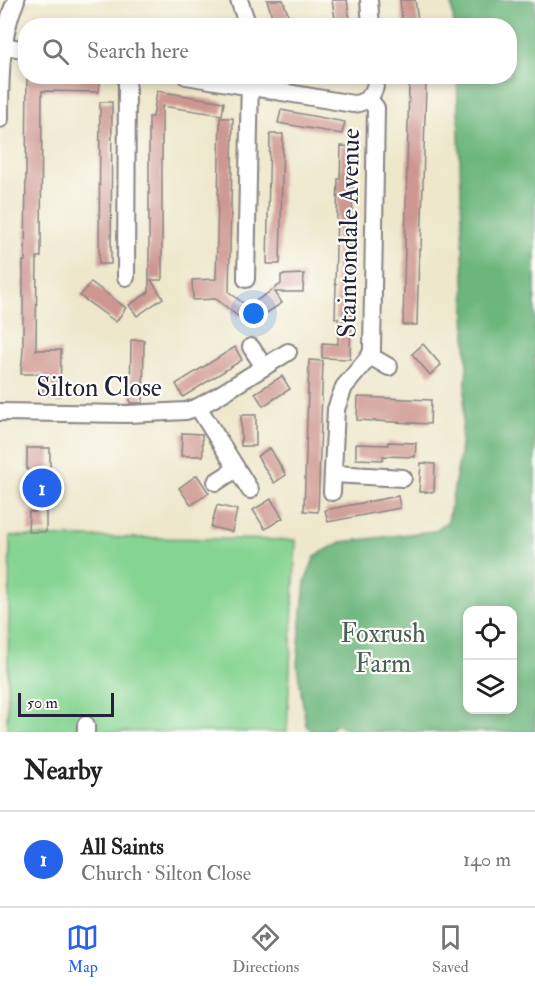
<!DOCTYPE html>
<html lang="en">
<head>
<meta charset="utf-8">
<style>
  :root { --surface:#fff; --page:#f6f6f6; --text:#222; --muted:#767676; --line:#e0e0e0; --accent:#2563eb }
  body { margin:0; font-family:"IM FELL Double Pica",serif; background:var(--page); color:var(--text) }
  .controls { position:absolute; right:18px; bottom:18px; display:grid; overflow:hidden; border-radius:12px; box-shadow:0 3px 9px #0003 }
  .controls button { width:54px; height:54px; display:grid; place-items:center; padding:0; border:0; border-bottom:2px solid var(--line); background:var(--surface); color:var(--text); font:30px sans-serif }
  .scale { position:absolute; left:18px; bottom:15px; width:96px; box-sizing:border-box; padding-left:6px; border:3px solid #22223b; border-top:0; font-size:16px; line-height:21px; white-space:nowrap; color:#22223b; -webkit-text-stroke:4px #fdfcf7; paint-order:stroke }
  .you { position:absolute; left:254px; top:314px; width:21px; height:21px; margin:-15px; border:4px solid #fff; border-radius:50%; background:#1a73e8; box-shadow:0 0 0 9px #1a73e833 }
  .badge { display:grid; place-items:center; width:39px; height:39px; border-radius:50%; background:var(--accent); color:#fff; font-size:20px; font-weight:700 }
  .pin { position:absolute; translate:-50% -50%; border:3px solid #fff; box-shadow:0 2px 6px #0006 }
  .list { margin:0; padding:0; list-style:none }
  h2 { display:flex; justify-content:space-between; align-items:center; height:78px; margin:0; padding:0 24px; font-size:26px }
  h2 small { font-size:20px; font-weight:400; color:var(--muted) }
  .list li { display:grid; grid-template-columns:39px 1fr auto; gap:18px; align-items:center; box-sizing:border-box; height:96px; padding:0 24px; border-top:2px solid var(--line) }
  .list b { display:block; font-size:22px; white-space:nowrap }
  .list p { margin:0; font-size:20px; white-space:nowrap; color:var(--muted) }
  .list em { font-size:20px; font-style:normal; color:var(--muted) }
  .icon { flex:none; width:33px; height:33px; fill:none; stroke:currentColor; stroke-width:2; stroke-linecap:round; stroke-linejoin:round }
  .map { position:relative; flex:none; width:535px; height:732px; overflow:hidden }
  .search { position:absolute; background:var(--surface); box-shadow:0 3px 9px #0003; left:18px; right:18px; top:18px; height:66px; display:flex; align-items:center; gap:15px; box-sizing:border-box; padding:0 21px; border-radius:24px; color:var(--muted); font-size:22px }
  .sheet { height:174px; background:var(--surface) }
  nav { display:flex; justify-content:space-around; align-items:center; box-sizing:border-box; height:84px; border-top:2px solid var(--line); background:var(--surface); font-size:16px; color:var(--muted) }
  nav a { display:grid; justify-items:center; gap:3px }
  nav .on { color:var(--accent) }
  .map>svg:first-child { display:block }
</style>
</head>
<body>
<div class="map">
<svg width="535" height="732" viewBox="0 0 535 732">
  <rect width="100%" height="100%" fill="#fdfcf7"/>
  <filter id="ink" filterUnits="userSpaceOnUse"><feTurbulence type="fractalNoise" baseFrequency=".0167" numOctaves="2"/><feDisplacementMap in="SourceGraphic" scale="12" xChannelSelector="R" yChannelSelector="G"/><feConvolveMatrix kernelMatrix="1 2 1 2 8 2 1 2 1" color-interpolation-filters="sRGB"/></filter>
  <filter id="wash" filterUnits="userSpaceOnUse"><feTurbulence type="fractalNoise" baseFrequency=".008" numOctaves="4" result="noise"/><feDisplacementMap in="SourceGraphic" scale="24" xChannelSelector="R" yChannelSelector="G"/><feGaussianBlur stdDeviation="1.35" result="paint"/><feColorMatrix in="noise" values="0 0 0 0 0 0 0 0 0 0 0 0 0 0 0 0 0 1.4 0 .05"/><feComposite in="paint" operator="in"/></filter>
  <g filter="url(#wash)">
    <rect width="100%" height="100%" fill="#eee7cb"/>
    <polygon fill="#86d492" stroke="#547b66" stroke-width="1.5" points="10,536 296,540 287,732 7,732"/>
    <path fill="#6cb67c" stroke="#476c5c" stroke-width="1.5" fill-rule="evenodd" d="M451 0H535V732H350L344 727 336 725 327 731H312L306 726 297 664 305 582 315 556 341 542 434 531 448 521 460 455 467 367 457 77 510 76V26L454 25ZM468 610H512V710H468Z"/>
    <g id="blocks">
      <g fill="#ce9690">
        <polygon points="267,0 283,0 289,17 283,19 288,26 275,26"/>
        <polygon points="332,0 347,0 351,26 336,26"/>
        <polygon points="400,0 415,0 419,26 403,26"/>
        <polygon points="27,79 100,79 99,92 42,91 41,257 37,257 36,350 61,350 60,396 43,395 43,374 21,374 23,350 23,261 25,261"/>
        <polygon points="409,84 426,84 421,249 419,249 417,325 403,325"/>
        <polygon points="157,91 224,102 222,115 162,106 162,280 151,280 163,298 137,316 129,305 149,292 149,117 153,117"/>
        <polygon points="100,102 112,102 111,264 99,264"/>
        <polygon points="281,110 345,122 342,134 278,123"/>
        <polygon points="220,118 233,118 229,292 248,307 239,317 216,299 193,300 192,280 216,279"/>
        <polygon points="270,134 283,134 280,264 267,264"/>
        <polygon points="341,146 357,147 355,175 353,175 350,359 322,358 322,343 338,344 338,318 335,318 336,284 335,284 338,179 340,179"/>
        <polygon points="304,274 303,292 275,292 282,303 259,318 250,305 281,284 281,275"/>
        <polygon points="91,282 126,308 116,322 80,296"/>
        <polygon points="131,340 144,340 143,403 130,403"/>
        <polygon points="423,344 441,365 430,375 412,354"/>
        <polygon points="235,347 242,360 183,397 176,384"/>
        <polygon points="309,360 323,361 318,512 304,511"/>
        <polygon points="282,376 290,389 263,406 255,393"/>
        <polygon points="358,397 431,400 430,424 357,420"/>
        <rect x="241" y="415" width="15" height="31"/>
        <polygon points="182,433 202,434 203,456 181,456"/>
        <polygon points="388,442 416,443 415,457 383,456 383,460 356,459 356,444 388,445"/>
        <polygon points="27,448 50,448 50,507 46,507 46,532 28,532 29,512 35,512 35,470 27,470"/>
        <polygon points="270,448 286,475 274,483 257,456"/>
        <polygon points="421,463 435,464 434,492 419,492"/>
        <polygon points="197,475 209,493 191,505 179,488"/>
        <polygon points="398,496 400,508 328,522 325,510"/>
        <polygon points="271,499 283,518 265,529 253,510"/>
        <polygon points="217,505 237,510 232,532 211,527"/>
      </g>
    </g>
  </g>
  <g filter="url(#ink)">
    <use href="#blocks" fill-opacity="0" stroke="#888483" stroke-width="1.5"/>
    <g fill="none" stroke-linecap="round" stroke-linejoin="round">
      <g stroke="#888483" stroke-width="20">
        <g id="minor">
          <polyline points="239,0 248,26"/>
          <polyline points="369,0 371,26"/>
          <polyline points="0,45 26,50"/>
          <path d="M186 76 353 104C368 103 377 92 376 76"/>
          <path d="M0 119C0 80 0 36 16 0"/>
          <polyline points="126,277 127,76"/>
          <polyline points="246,279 250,77"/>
          <polyline points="251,347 264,367"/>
          <polyline points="370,356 389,367"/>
          <polyline points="198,407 250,490"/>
          <polyline points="0,412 128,414 186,411 198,407 216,397 288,352"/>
          <polyline points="333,474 403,478"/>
          <polyline points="216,482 236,469"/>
          <polyline points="332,492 336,409 344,387 370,356 372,350 376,108 369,99"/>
          <polyline points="86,725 86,732"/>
        </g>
      </g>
      <use href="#minor" stroke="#fff" stroke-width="16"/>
    </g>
  </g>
  <g text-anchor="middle" stroke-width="4.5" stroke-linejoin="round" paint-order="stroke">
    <g font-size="26" fill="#22223b" stroke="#fdfcf7">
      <text transform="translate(348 233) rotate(-89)" y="9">Staintondale Avenue</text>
      <text x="99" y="396">Silton Close</text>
    </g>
    <g font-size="26" fill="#456059" stroke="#fdfcf7">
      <text x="383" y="642">Foxrush<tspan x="383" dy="30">Farm</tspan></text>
    </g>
  </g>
</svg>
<div class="controls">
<button><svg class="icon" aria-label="locate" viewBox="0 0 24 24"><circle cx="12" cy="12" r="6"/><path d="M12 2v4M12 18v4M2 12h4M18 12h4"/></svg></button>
<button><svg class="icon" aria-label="layers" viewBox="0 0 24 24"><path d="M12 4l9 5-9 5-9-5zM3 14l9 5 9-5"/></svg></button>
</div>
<div class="scale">50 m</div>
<div class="you"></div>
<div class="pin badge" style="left:42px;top:488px">1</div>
<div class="search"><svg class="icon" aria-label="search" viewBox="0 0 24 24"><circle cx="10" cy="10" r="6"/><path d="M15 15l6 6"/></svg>Search here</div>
</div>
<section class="sheet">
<h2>Nearby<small></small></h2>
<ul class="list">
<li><span class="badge">1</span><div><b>All Saints</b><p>Church · Silton Close</p></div><em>140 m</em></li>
</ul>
</section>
<nav>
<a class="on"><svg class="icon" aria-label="map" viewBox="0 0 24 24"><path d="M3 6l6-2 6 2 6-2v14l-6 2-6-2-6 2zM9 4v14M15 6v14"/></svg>Map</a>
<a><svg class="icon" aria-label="directions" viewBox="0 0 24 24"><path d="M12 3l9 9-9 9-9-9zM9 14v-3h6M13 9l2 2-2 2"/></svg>Directions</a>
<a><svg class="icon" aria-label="saved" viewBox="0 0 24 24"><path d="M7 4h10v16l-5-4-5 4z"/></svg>Saved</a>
</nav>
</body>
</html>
